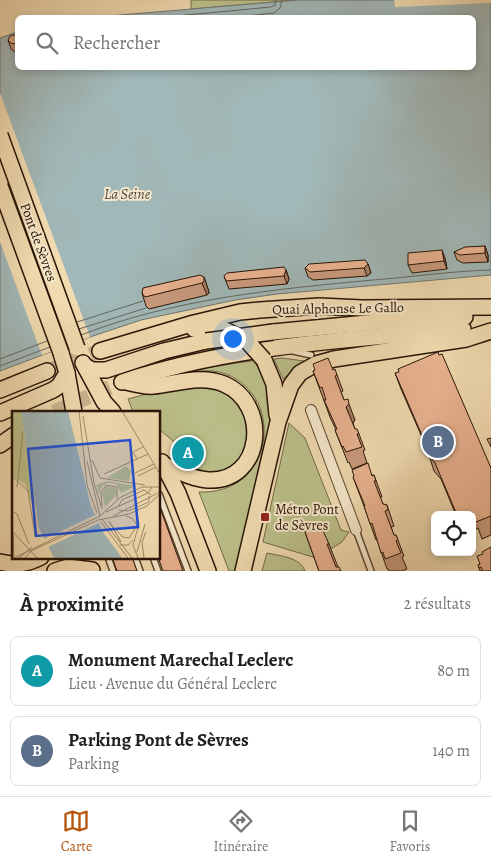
<!DOCTYPE html>
<html lang="fr">
<head>
<meta charset="utf-8">
<style>
  :root { --surface:#fff; --page:#f6f6f6; --text:#202124; --muted:#757577; --line:#e0e0e0; --accent:#b45309 }
  body { margin:0; font-family:Alegreya,serif; background:var(--page); color:var(--text) }
  .controls { position:absolute; right:15px; bottom:15px; display:grid; overflow:hidden; border-radius:8px; box-shadow:0 2px 8px #0003 }
  .controls button { width:45px; height:45px; display:grid; place-items:center; padding:0; border:0; border-bottom:1px solid var(--line); background:var(--surface); color:var(--text); font:25px sans-serif }
  .you { position:absolute; left:232px; top:338px; width:18px; height:18px; margin:-12px; border:4px solid #fff; border-radius:50%; background:#1a73e8; box-shadow:0 0 0 8px #1a73e833 }
  .badge { display:grid; place-items:center; width:32px; height:32px; border-radius:50%; background:var(--accent); color:#fff; font-size:16px; font-weight:700 }
  .pin { position:absolute; translate:-50% -50%; border:2px solid #fff; box-shadow:0 1px 5px #0006 }
  .list { margin:0; padding:0; list-style:none }
  h2 { display:flex; justify-content:space-between; align-items:center; height:65px; margin:0; padding:0 20px; font-size:21px }
  h2 small { font-size:16px; font-weight:400; color:var(--muted) }
  .list li { display:grid; grid-template-columns:32px 1fr auto; gap:15px; align-items:center; box-sizing:border-box; height:70px; margin:0 10px 10px; padding:0 10px; border:1px solid var(--line); border-radius:8px }
  .list b { display:block; font-size:19px; white-space:nowrap }
  .list p { margin:0; font-size:16px; white-space:nowrap; color:var(--muted) }
  .list em { font-size:16px; font-style:normal; color:var(--muted) }
  .icon { flex:none; width:28px; height:28px; fill:none; stroke:currentColor; stroke-width:2; stroke-linecap:round; stroke-linejoin:round }
  .map { position:relative; flex:none; width:491px; height:571px; overflow:hidden }
  .search { position:absolute; background:var(--surface); box-shadow:0 2px 8px #0003; left:15px; right:15px; top:15px; height:55px; display:flex; align-items:center; gap:12px; box-sizing:border-box; padding:0 18px; border-radius:8px; color:var(--muted); font-size:19px }
  .sheet { height:225px; background:var(--surface) }
  nav { display:flex; justify-content:space-around; align-items:center; box-sizing:border-box; height:70px; border-top:1px solid var(--line); background:var(--surface); font-size:14px; color:var(--muted) }
  nav a { display:grid; justify-items:center; gap:2px }
  nav .on { color:var(--accent) }
  .map>svg:first-child { display:block }
</style>
</head>
<body>
<div class="map">
<svg width="491" height="571" viewBox="0 0 491 571">
  <rect width="100%" height="100%" fill="#f1dbb0"/>
  <filter id="stains"><feTurbulence type="fractalNoise" baseFrequency=".004" numOctaves="4"/><feColorMatrix values="0 0 0 0 .2 0 0 0 0 .09 0 0 0 0 .02 0 0 0 .5 -.17"/></filter>
  <radialGradient id="worn" r=".72"><stop offset=".6" stop-color="#630" stop-opacity="0"/><stop offset="1" stop-color="#630" stop-opacity=".3"/></radialGradient>
  <g fill="#bcc08a" stroke="#726a48">
    <polygon points="191,0 298,0 191,9"/>
    <polygon points="282,358 304,361 283,379 274,359"/>
    <path d="M257 360 271 397V423L236 571H229L199 492C274 495 286 397 226 374 208 367 190 374 173 373Z"/>
    <path d="M185 388C197 388 209 386 220 390 253 403 259 459 223 473 217 475 206 472 200 472 188 470 181 457 180 447L159 429V412H133L128 399 150 393Z"/>
    <polygon points="289,423 305,438 341,530 349,532 342,542 316,558 263,542"/>
    <path d="M267 553C280 556 300 557 305 571H262Z"/>
  </g>
  <polygon fill="#a1b8b8" stroke="#707671" points="298,0 491,0 491,275 277,294 235,300 141,320 90,337 0,371 0,38 17,32 18,68 474,68 474,18 97,17"/>
  <g fill="#f1dbb0">
    <polygon points="394,0 491,0 491,3 395,7"/>
    <polygon points="0,93 90,337 42,355 0,242"/>
  </g>
  <g fill="none" stroke-linecap="round" stroke-linejoin="round">
    <g stroke="#64665f" stroke-width="1">
      <polyline points="155,18 271,7 275,5 276,0"/>
      <polyline points="227,18 274,13 280,8 282,0"/>
      <polyline points="77,322 143,301"/>
      <polyline points="79,329 146,308"/>
      <path d="M81 335C173 299 276 289 373 280 412 277 452 271 491 270"/>
      <polyline points="0,359 47,341"/>
      <polyline points="0,366 50,347"/>
    </g>
    <g stroke="#c9b38e" stroke-width="15" stroke-dasharray="15 8" stroke-linecap="butt">
      <polyline points="47,371 100,351"/>
      <polyline points="54,412 122,382"/>
    </g>
    <g stroke="#5a4530" stroke-width="8">
      <g id="service">
        <polyline points="293,351 311,355"/>
        <polyline points="159,494 188,571"/>
        <polyline points="356,530 371,571"/>
        <polyline points="108,557 113,571"/>
        <polyline points="135,557 140,571"/>
        <polyline points="153,557 158,571"/>
      </g>
    </g>
    <g stroke="#5a4530" stroke-width="12">
      <polyline id="minor" points="311,410 356,530"/>
    </g>
    <g stroke="#271306" stroke-width="18">
      <g id="primary">
        <polyline points="194,329 225,330 243,339"/>
        <polyline points="273,332 378,322 465,317"/>
        <polyline points="100,351 194,323 240,312 260,310 319,306 362,308 491,307"/>
        <polyline points="61,353 67,373 74,412"/>
        <polyline points="264,360 274,384 277,415"/>
        <polyline points="83,363 104,402 113,412"/>
        <polyline points="85,366 92,370 106,370 164,351 206,341"/>
        <path d="M122 382C232 345 348 340 463 329"/>
        <path d="M126 382C135 384 144 387 153 386 176 384 201 374 224 384 271 404 263 483 208 480 192 479 178 471 164 465"/>
        <polyline points="0,390 47,371"/>
        <polyline points="0,413 53,390 59,386 67,373"/>
        <polyline points="0,445 14,435"/>
        <polyline points="162,462 178,493 208,571"/>
        <path d="M0 562C16 566 27 564 41 557"/>
        <polyline points="55,571 68,567 92,570"/>
        <polyline points="243,571 278,422 291,385 300,373 316,364 334,359 466,339 491,331"/>
      </g>
    </g>
    <use href="#service" stroke="#f6e8cc" stroke-width="5"/>
    <use href="#minor" stroke="#f6e8cc" stroke-width="10"/>
    <use href="#primary" stroke="#f1dbb0" stroke-width="15"/>
    <g stroke="#271306" stroke-width="18" stroke-linecap="butt">
      <g id="primary-bridge">
        <polyline points="0,135 77,348"/>
        <polyline points="0,186 61,353"/>
        <polyline points="206,341 273,332"/>
        <polyline points="248,342 264,360"/>
      </g>
    </g>
    <use href="#primary-bridge" stroke="#f1dbb0" stroke-width="15"/>
  </g>
  <g fill="#c99a7d" stroke="#271306">
    <polygon points="18,34 18,52 15,52 11,49 8,40"/>
    <polygon points="485,246 488,255 488,262 463,263 457,260 454,252"/>
    <polygon points="445,258 447,269 412,273 408,265"/>
    <polygon points="368,264 371,273 367,276 313,280 308,277 305,268"/>
    <polygon points="286,270 289,279 287,284 229,289 224,276"/>
    <polygon points="204,277 208,289 209,293 207,295 149,309 146,306 142,293"/>
    <polygon points="333,370 337,375 343,391 341,392 344,400 355,420 353,423 355,429 359,434 365,450 363,451 367,463 352,469 349,462 348,463 335,430 336,430 330,417 313,371"/>
    <polygon points="395,373 491,468 491,535 482,539 478,528 472,531 472,515 456,515 441,479 434,471 429,455 428,451 401,389"/>
    <polygon points="374,475 382,497 380,498 383,504 387,505 394,526 391,527 394,535 396,535 404,556 402,557 407,569 402,571 389,571 388,569 387,569 377,540 376,540 364,506 353,477"/>
    <polygon points="305,532 329,544 338,567 319,571"/>
    <polygon points="483,554 491,571 480,571 478,565 480,564"/>
  </g>
  <g fill="#a47d66" stroke="#271306">
    <polygon points="485,246 488,255 488,262 485,253"/>
    <polygon points="442,250 445,258 447,269 444,261"/>
    <polygon points="368,264 371,273 367,276 364,268"/>
    <polygon points="286,270 289,279 287,284 284,276"/>
    <polygon points="204,277 208,289 209,293 207,295 202,283"/>
    <polygon points="349,404 355,420 352,423 346,407"/>
  </g>
  <g fill="#eab391" stroke="#271306">
    <polygon points="18,34 18,42 12,44 8,40 10,36"/>
    <polygon points="485,246 485,253 460,255 454,252 465,247"/>
    <polygon points="442,250 444,261 408,265 408,253"/>
    <polygon points="365,260 368,264 364,268 310,272 305,268 309,264"/>
    <polygon points="284,267 286,270 284,276 226,281 224,276 227,273"/>
    <polygon points="200,275 204,277 204,281 202,283 145,297 142,293 143,288"/>
    <polygon points="438,352 439,355 442,354 491,468 491,516 476,522 472,512 466,515 457,515 435,463 429,455 427,447 395,373 399,372 398,369"/>
    <polygon points="328,358 333,370 335,369 337,375 335,376 344,400 348,399 349,404 346,407 355,429 357,429 359,434 357,434 362,447 346,452 343,446 342,447 335,430 337,429 324,400 326,400 322,387 320,388 313,371 315,370 313,364"/>
    <polygon points="491,438 491,447 487,439"/>
    <polygon points="368,463 372,476 374,475 376,481 374,481 383,504 387,505 388,510 385,511 394,535 396,535 398,540 396,541 401,553 385,559 383,552 381,553 372,523 370,524 364,506 365,506 353,477 354,476 352,470"/>
    <polygon points="159,505 183,571 163,571 158,557"/>
    <polygon points="321,526 329,544 327,544 336,567 339,567 341,571 319,571 305,532"/>
    <polygon points="491,547 491,571 483,571 481,567 479,568 478,565 480,564 477,556 483,554 482,552"/>
    <polygon points="112,557 132,557 137,571 117,571"/>
  </g>
  <rect fill="#8f2418" stroke="#f6e8cc" stroke-width="2" x="260" y="512" width="10" height="10" rx="2.5"/>
  <g text-anchor="middle" stroke-width="4" stroke-linejoin="round" paint-order="stroke">
    <g font-size="14" fill="#271306" stroke="#f6e8cc">
      <text transform="translate(39 242) rotate(70)" y="5">Pont de Sèvres</text>
      <text transform="translate(338 308) rotate(-1)" y="5">Quai Alphonse Le Gallo</text>
    </g>
    <g font-size="14" fill="#271306" stroke="#f6e8cc" text-anchor="start">
      <text x="275" y="514">Métro Pont<tspan x="275" dy="16">de Sèvres</tspan></text>
    </g>
    <g font-size="15" font-style="italic" fill="#524d44" stroke="#f6e8cc">
      <text x="127" y="199">La Seine</text>
    </g>
  </g>
  <g transform="translate(12 411)">
    <rect width="148" height="148" fill="#f1dbb0"/>
    <path d="M0 0H9L23 91H19L13 73 0 65ZM114 55 119 60 117 70 95 67ZM95 70 118 74 124 75 109 82 104 73 96 72 90 75 87 83 84 74ZM94 75 104 77 105 83 93 96 90 82Z" fill="#bcc08a"/>
    <path d="M9 0H56L79 95 91 121 110 147H42L27 117Z" fill="#a1b8b8"/>
    <path d="M83 104 87 112 36 136 32 128Z" fill="#f1dbb0"/>
    <path fill="none" stroke="#a08b6c" stroke-width="1" d="M67 0 75 74 85 102M110 0 148 63M71 5 82 72 90 98M125 48 121 41 131 36M80 49 88 67 133 74M75 50 88 105M123 62 142 53M92 63 136 43M0 65 16 80 23 125M126 65 144 56M5 76 11 20M90 95 89 81 94 74 105 76V88M106 96 110 89 132 79 139 84M107 99 116 100 137 91V85M0 100 5 103 17 133M124 100 127 113 121 134 126 147M94 101 136 82 140 76M101 105 148 81M90 108 120 147M97 110 109 131M89 111 116 147M98 113 111 126 117 127 125 114 121 108 114 105M0 120 25 147M1 121 2 147M108 134H116L121 129M125 141 133 113M2 147 88 105 109 86 130 76H148M7 147 20 136M13 147 19 140 86 109 117 103 135 95 148 83M132 147 130 131 134 121"/>
    <path fill="#1d4ed8" fill-opacity="0.15" stroke="#1d4ed8" stroke-width="2.5" d="M118 29 126 116 24 125 16 38Z"/>
    <rect width="148" height="148" fill="none" stroke="#271306" stroke-width="2.5"/>
  </g>
  <rect width="100%" height="100%" filter="url(#stains)"/>
  <rect width="100%" height="100%" fill="url(#worn)"/>
</svg>
<div class="controls">
<button><svg class="icon" aria-label="locate" viewBox="0 0 24 24"><circle cx="12" cy="12" r="6"/><path d="M12 2v4M12 18v4M2 12h4M18 12h4"/></svg></button>
</div>
<div class="you"></div>
<div class="pin badge" style="left:188px;top:453px;background:#0f9aa8">A</div>
<div class="pin badge" style="left:438px;top:442px;background:#5c6f8a">B</div>
<div class="search"><svg class="icon" aria-label="search" viewBox="0 0 24 24"><circle cx="10" cy="10" r="6"/><path d="M15 15l6 6"/></svg>Rechercher</div>
</div>
<section class="sheet">
<h2>À proximité<small>2 résultats</small></h2>
<ul class="list">
<li><span class="badge" style="background:#0f9aa8">A</span><div><b>Monument Marechal Leclerc</b><p>Lieu · Avenue du Général Leclerc</p></div><em>80 m</em></li>
<li><span class="badge" style="background:#5c6f8a">B</span><div><b>Parking Pont de Sèvres</b><p>Parking</p></div><em>140 m</em></li>
</ul>
</section>
<nav>
<a class="on"><svg class="icon" aria-label="map" viewBox="0 0 24 24"><path d="M3 6l6-2 6 2 6-2v14l-6 2-6-2-6 2zM9 4v14M15 6v14"/></svg>Carte</a>
<a><svg class="icon" aria-label="directions" viewBox="0 0 24 24"><path d="M12 3l9 9-9 9-9-9zM9 14v-3h6M13 9l2 2-2 2"/></svg>Itinéraire</a>
<a><svg class="icon" aria-label="saved" viewBox="0 0 24 24"><path d="M7 4h10v16l-5-4-5 4z"/></svg>Favoris</a>
</nav>
</body>
</html>
